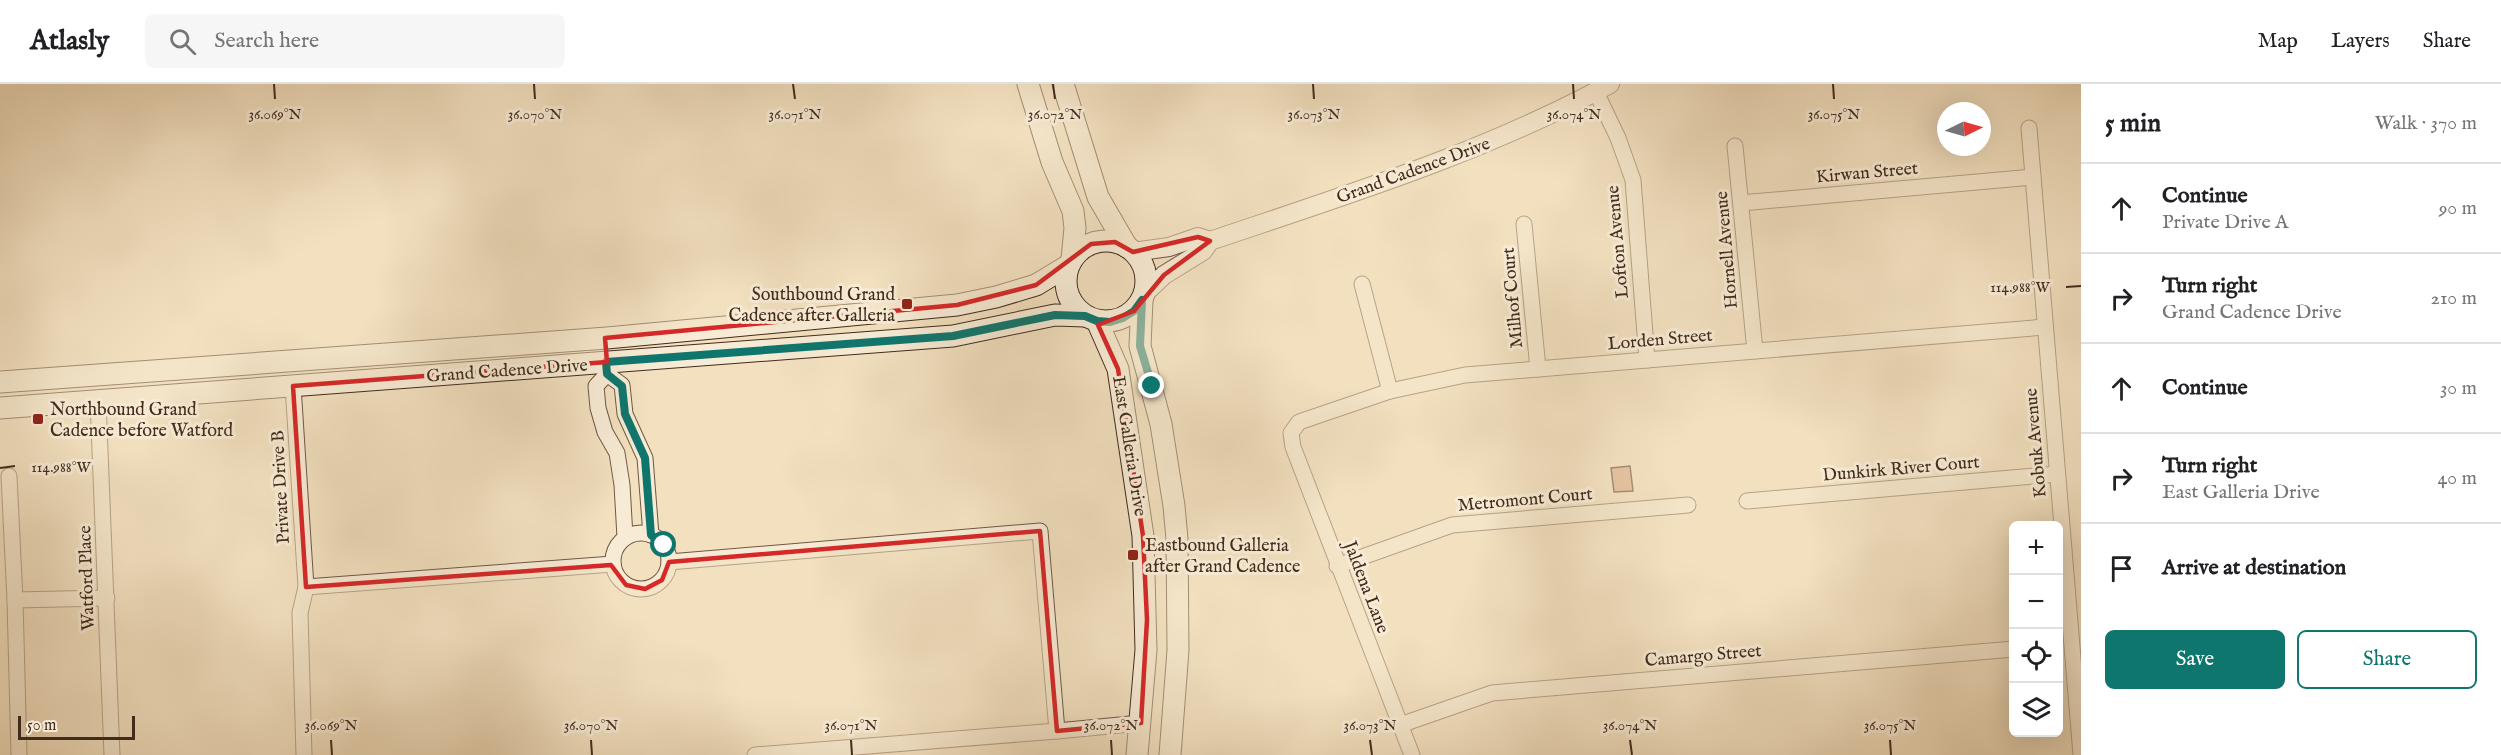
<!DOCTYPE html>
<html lang="en">
<head>
<meta charset="utf-8">
<style>
  :root { --surface:#fff; --page:#f6f6f6; --text:#202124; --muted:#757577; --line:#e0e0e0; --accent:#0f766e }
  body { margin:0; font-family:"IM FELL English",serif; background:var(--page); color:var(--text) }
  .controls { position:absolute; right:18px; bottom:18px; display:grid; overflow:hidden; border-radius:9px; box-shadow:0 6px 24px #0002 }
  .controls button { width:54px; height:54px; display:grid; place-items:center; padding:0; border:0; border-bottom:2px solid var(--line); background:var(--surface); color:var(--text); font:30px sans-serif }
  .compass { position:absolute; left:1937px; top:18px; width:54px; height:54px; border-radius:50%; background:var(--surface); box-shadow:0 6px 24px #0002; rotate:85deg }
  .scale { position:absolute; left:18px; bottom:15px; width:117px; box-sizing:border-box; padding-left:6px; border:3px solid #432b1c; border-top:0; font-size:16px; line-height:21px; white-space:nowrap; color:#432b1c; -webkit-text-stroke:4px #f7ebd5; paint-order:stroke }
  .stop { position:absolute; width:18px; height:18px; margin:-14px; border:4px solid #0f766e; border-radius:50%; background:#fff }
  .stop.end { background:#0f766e; border-color:#fff; box-shadow:0 2px 6px #0008 }
  .list { margin:0; padding:0; list-style:none }
  h2 { display:flex; justify-content:space-between; align-items:center; height:78px; margin:0; padding:0 24px; font-size:26px }
  h2 small { font-size:20px; font-weight:400; color:var(--muted) }
  .list li { display:grid; grid-template-columns:39px 1fr auto; gap:18px; align-items:center; box-sizing:border-box; height:90px; padding:0 24px; border-top:2px solid var(--line) }
  .list b { display:block; font-size:22px; white-space:nowrap }
  .list p { margin:0; font-size:20px; white-space:nowrap; color:var(--muted) }
  .list em { font-size:20px; font-style:normal; color:var(--muted) }
  .actions { display:flex; gap:12px; padding:18px 24px }
  .actions a { flex:1; padding:14px 0; border:2px solid var(--accent); border-radius:9px; text-align:center; font-size:21px; color:var(--accent) }
  .actions .main { background:var(--accent); color:#fff }
  .icon { flex:none; width:33px; height:33px; fill:none; stroke:currentColor; stroke-width:2; stroke-linecap:round; stroke-linejoin:round }
  .map { position:relative; flex:none; width:2081px; height:671px; overflow:hidden }
  header { display:flex; align-items:center; gap:36px; box-sizing:border-box; height:84px; padding:0 30px; background:var(--surface); border-bottom:2px solid var(--line) }
  header strong { font-size:28px }
  nav { display:flex; gap:33px; margin-inline-start:auto; font-size:21px }
  .search { width:420px; height:54px; background:var(--page); display:flex; align-items:center; gap:15px; box-sizing:border-box; padding:0 21px; border-radius:9px; color:var(--muted); font-size:22px }
  main { display:flex }
  aside { flex:1; background:var(--surface) }
  .map>svg:first-child { display:block }
</style>
</head>
<body>
<header>
<strong>Atlasly</strong>
<div class="search"><svg class="icon" aria-label="search" viewBox="0 0 24 24"><circle cx="10" cy="10" r="6"/><path d="M15 15l6 6"/></svg>Search here</div>
<nav><a>Map</a><a>Layers</a><a>Share</a></nav>
</header>
<main>
<div class="map">
<svg width="2081" height="671" viewBox="0 0 2081 671">
  <rect width="100%" height="100%" fill="#f2e0bf"/>
  <filter id="stains"><feTurbulence type="fractalNoise" baseFrequency=".00333" numOctaves="4"/><feColorMatrix values="0 0 0 0 .2 0 0 0 0 .09 0 0 0 0 .02 0 0 0 .5 -.17"/></filter>
  <radialGradient id="worn" r=".72"><stop offset=".6" stop-color="#630" stop-opacity="0"/><stop offset="1" stop-color="#630" stop-opacity=".3"/></radialGradient>
  <polygon fill="#d6a17d" stroke="#432b1c" stroke-width="1.5" points="1630,382 1633,407 1614,408 1611,384"/>
  <g fill="none" stroke-linecap="round" stroke-linejoin="round">
    <g stroke="#6f5845" stroke-width="17">
      <g id="minor">
        <polyline points="1596,8 1618,54 1633,96 1647,276"/>
        <polyline points="2029,44 2081,671"/>
        <polyline points="1735,62 1755,267"/>
        <polyline points="1741,119 2033,93"/>
        <polyline points="1524,140 1538,285"/>
        <polyline points="1362,200 1390,307"/>
        <polyline points="607,278 607,290 622,301 625,330 645,374 651,451"/>
        <polyline points="607,290 596,302 598,324 605,348 617,369 622,401 625,453"/>
        <polyline points="293,302 306,503 300,529 304,671"/>
        <polyline points="98,316 112,671"/>
        <polyline points="9,392 15,516 19,671"/>
        <polyline points="1747,417 2057,390"/>
        <circle cx="641" cy="477" r="28"/>
        <polyline points="669,478 1040,447 1057,647 755,671"/>
        <polyline points="1337,482 1452,441 1688,421"/>
        <polyline points="306,503 613,480"/>
        <polyline points="15,516 107,514"/>
        <polyline points="1400,641 1492,609 2014,565"/>
        <polyline points="1057,647 1141,639"/>
        <polyline points="1412,671 1293,363 1291,349 1299,338 1390,307 1465,291 2045,243"/>
      </g>
    </g>
    <g stroke="#6f5845" stroke-width="20">
      <g id="tertiary">
        <polyline points="1133,168 1169,163 1198,153 1210,157"/>
        <path d="M1144 210 1164 191 1203 167 1210 157C1346 111 1483 69 1610 0"/>
      </g>
    </g>
    <g stroke="#432b1c" stroke-width="23">
      <g id="secondary">
        <polyline points="1028,0 1052,78 1073,127 1075,144 1072,175"/>
        <polyline points="1063,0 1098,113 1127,163"/>
        <circle cx="1106" cy="197" r="40"/>
        <polyline points="1142,216 1140,262 1161,340 1174,422 1177,455 1178,566 1170,671"/>
        <polyline points="1097,237 1118,285 1143,452 1146,566 1137,671"/>
        <polyline points="0,298 607,254 957,221 996,213 1036,201 1069,181"/>
        <polyline points="0,324 953,252 1055,231 1085,232"/>
      </g>
    </g>
    <use href="#minor" stroke="#f7ebd5" stroke-width="15"/>
    <use href="#tertiary" stroke="#f7ebd5" stroke-width="18"/>
    <use href="#secondary" stroke="#f7ebd5" stroke-width="21"/>
  </g>
  <g fill="none" stroke-linecap="round" stroke-linejoin="round">
    <polyline stroke="#0f766e" stroke-width="8" points="664,461 651,451 645,374 625,330 622,302 607,290 606,278 953,252 1055,231 1085,232 1097,237 1110,238 1123,234 1134,227 1142,216 1140,262 1152,302"/>
  </g>
  <path d="M0 0H2081V671H0ZM1198 153 1210 157 1164 191 1134 227 1098 241 1118 285 1143 452 1147 536 1141 639 1057 647 1040 447 669 478 662 496 645 505 626 501 611 481 306 503 293 302 607 278 605 254 957 221 1036 201 1091 160 1115 158 1133 168Z" fill="#f2e0bf" fill-opacity=".55" fill-rule="evenodd"/>
  <path fill="none" stroke="#d62828" stroke-width="4.5" stroke-linejoin="round" d="M1198 153 1210 157 1164 191 1134 227 1098 241 1118 285 1143 452 1147 536 1141 639 1057 647 1040 447 669 478 662 496 645 505 626 501 611 481 306 503 293 302 607 278 605 254 957 221 1036 201 1091 160 1115 158 1133 168Z"/>
  <path fill="none" stroke="#432b1c" stroke-width="2" d="M274 0 275 15M534 0 535 15M793 0 795 15M1053 0 1055 15M1313 0 1314 15M1573 0 1574 15M1833 0 1834 15M2066 203 2081 202M0 384 15 382M331 656 332 671M591 656 592 671M851 656 852 671M1111 656 1112 671M1370 656 1372 671M1630 656 1632 671M1890 656 1891 671"/>
  <g fill="#8f2418" stroke="#f7ebd5" stroke-width="2">
    <rect x="901" y="214" width="12" height="12" rx="3"/>
    <rect x="32" y="329" width="12" height="12" rx="3"/>
    <rect x="1127" y="465" width="12" height="12" rx="3"/>
  </g>
  <g text-anchor="middle" stroke-width="6" stroke-linejoin="round" paint-order="stroke">
    <g font-size="18" fill="#432b1c" stroke="#f7ebd5">
      <text transform="translate(1413 86) rotate(-20)" y="6">Grand Cadence Drive</text>
      <text transform="translate(1867 88) rotate(-5)" y="6">Kirwan Street</text>
      <text transform="translate(1617 158) rotate(-95)" y="6">Lofton Avenue</text>
      <text transform="translate(1726 166) rotate(-95)" y="6">Hornell Avenue</text>
      <text transform="translate(1512 214) rotate(-95)" y="6">Milhof Court</text>
      <text transform="translate(1660 255) rotate(-5)" y="6">Lorden Street</text>
      <text transform="translate(507 286) rotate(-4)" y="6">Grand Cadence Drive</text>
      <text transform="translate(2035 359) rotate(-95)" y="6">Kobuk Avenue</text>
      <text transform="translate(1130 362) rotate(81)" y="6">East Galleria Drive</text>
      <text transform="translate(1901 384) rotate(-5)" y="6">Dunkirk River Court</text>
      <text transform="translate(280 403) rotate(-93)" y="6">Private Drive B</text>
      <text transform="translate(1525 415) rotate(-5)" y="6">Metromont Court</text>
      <text transform="translate(86 494) rotate(-92)" y="6">Watford Place</text>
      <text transform="translate(1367 503) rotate(69)" y="6">Jaldena Lane</text>
      <text transform="translate(1703 571) rotate(-5)" y="6">Camargo Street</text>
    </g>
    <g font-size="18" fill="#432b1c" stroke="#f7ebd5" text-anchor="start">
      <text x="895" y="216" text-anchor="end">Southbound Grand<tspan x="895" dy="21">Cadence after Galleria</tspan></text>
      <text x="50" y="331">Northbound Grand<tspan x="50" dy="21">Cadence before Watford</tspan></text>
      <text x="1145" y="467">Eastbound Galleria<tspan x="1145" dy="21">after Grand Cadence</tspan></text>
    </g>
  </g>
  <g font-size="15" text-anchor="middle" fill="#432b1c" stroke="#f7ebd5" stroke-width="6" stroke-linejoin="round" paint-order="stroke">
    <text x="275" y="35">36.069°N</text>
    <text x="535" y="35">36.070°N</text>
    <text x="795" y="35">36.071°N</text>
    <text x="1055" y="35">36.072°N</text>
    <text x="1314" y="35">36.073°N</text>
    <text x="1574" y="35">36.074°N</text>
    <text x="1834" y="35">36.075°N</text>
    <text x="2020" y="208">114.988°W</text>
    <text x="61" y="388">114.988°W</text>
    <text x="331" y="646">36.069°N</text>
    <text x="591" y="646">36.070°N</text>
    <text x="851" y="646">36.071°N</text>
    <text x="1111" y="646">36.072°N</text>
    <text x="1370" y="646">36.073°N</text>
    <text x="1630" y="646">36.074°N</text>
    <text x="1890" y="646">36.075°N</text>
  </g>
  <rect width="100%" height="100%" filter="url(#stains)"/>
  <rect width="100%" height="100%" fill="url(#worn)"/>
</svg>
<div class="controls">
<button>+</button>
<button>−</button>
<button><svg class="icon" aria-label="locate" viewBox="0 0 24 24"><circle cx="12" cy="12" r="6"/><path d="M12 2v4M12 18v4M2 12h4M18 12h4"/></svg></button>
<button><svg class="icon" aria-label="layers" viewBox="0 0 24 24"><path d="M12 4l9 5-9 5-9-5zM3 14l9 5 9-5"/></svg></button>
</div>
<svg class="compass" viewBox="-18 -18 36 36"><path d="M0-13l5 13h-10z" fill="#e53935"/><path d="M0 13l5-13h-10z" fill="#757577"/></svg>
<div class="scale">50 m</div>
<div class="stop" style="left:664px;top:461px"></div>
<div class="stop end" style="left:1152px;top:302px"></div>
</div>
<aside>
<h2>5 min<small>Walk · 370 m</small></h2>
<ul class="list">
<li><svg class="icon" aria-label="ahead" viewBox="0 0 24 24"><path d="M12 20V5M6 11l6-6 6 6"/></svg><div><b>Continue</b><p>Private Drive A</p></div><em>90 m</em></li>
<li><svg class="icon" aria-label="right" viewBox="0 0 24 24"><path d="M7 20v-9h11M14 6l5 5-5 5"/></svg><div><b>Turn right</b><p>Grand Cadence Drive</p></div><em>210 m</em></li>
<li><svg class="icon" aria-label="ahead" viewBox="0 0 24 24"><path d="M12 20V5M6 11l6-6 6 6"/></svg><div><b>Continue</b></div><em>30 m</em></li>
<li><svg class="icon" aria-label="right" viewBox="0 0 24 24"><path d="M7 20v-9h11M14 6l5 5-5 5"/></svg><div><b>Turn right</b><p>East Galleria Drive</p></div><em>40 m</em></li>
<li><svg class="icon" aria-label="arrive" viewBox="0 0 24 24"><path d="M6 21V4h12l-3 4 3 4H6"/></svg><div><b>Arrive at destination</b></div></li>
</ul>
<div class="actions"><a class="main">Save</a><a>Share</a></div>
</aside>
</main>
</body>
</html>
